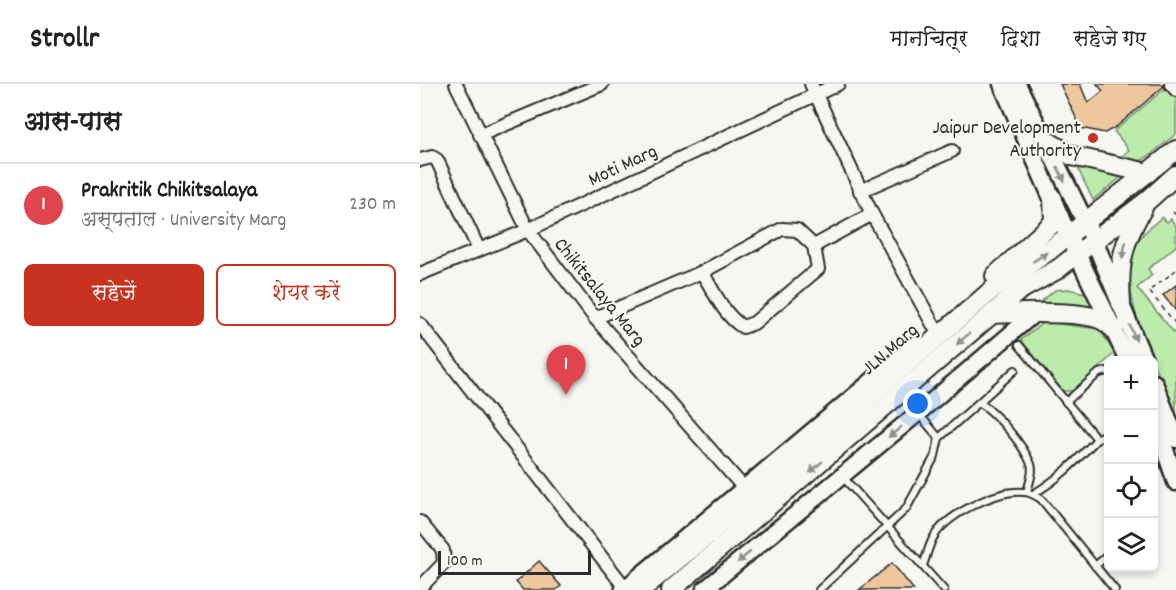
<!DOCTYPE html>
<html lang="hi">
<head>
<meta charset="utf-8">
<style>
  :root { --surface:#fff; --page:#f6f6f6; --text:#222; --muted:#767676; --line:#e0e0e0; --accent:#c8321e }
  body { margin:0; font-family:Dekko,"Playpen Sans Deva",sans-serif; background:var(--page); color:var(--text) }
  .controls { position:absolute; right:18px; bottom:18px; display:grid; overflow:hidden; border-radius:9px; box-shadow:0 3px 9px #0003 }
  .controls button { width:54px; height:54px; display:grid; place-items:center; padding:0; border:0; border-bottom:2px solid var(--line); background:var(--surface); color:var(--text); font:30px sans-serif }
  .scale { position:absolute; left:18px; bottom:15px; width:153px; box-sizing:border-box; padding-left:6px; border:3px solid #2b2b2b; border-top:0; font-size:16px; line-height:21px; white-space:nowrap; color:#2b2b2b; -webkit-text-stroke:4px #f6f6f2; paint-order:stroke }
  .you { position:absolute; left:498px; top:320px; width:21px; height:21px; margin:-15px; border:4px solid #fff; border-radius:50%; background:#1a73e8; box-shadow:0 0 0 9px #1a73e833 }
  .badge { display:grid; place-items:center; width:39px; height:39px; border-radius:50%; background:var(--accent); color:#fff; font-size:20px; font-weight:700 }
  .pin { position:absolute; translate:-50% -50px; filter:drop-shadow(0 2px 3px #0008) }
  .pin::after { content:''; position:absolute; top:32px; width:21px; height:18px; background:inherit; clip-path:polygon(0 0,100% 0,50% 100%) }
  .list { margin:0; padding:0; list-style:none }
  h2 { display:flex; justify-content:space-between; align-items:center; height:78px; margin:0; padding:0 24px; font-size:26px }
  h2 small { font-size:20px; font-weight:400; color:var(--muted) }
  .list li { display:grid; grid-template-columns:39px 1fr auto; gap:18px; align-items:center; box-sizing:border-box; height:84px; padding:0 24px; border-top:2px solid var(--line) }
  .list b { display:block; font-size:22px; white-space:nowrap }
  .list p { margin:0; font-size:20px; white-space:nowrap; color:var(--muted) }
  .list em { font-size:20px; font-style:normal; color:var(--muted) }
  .actions { display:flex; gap:12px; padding:18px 24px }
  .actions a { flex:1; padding:14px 0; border:2px solid var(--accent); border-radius:9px; text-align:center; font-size:21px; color:var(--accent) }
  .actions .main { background:var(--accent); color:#fff }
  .icon { flex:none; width:33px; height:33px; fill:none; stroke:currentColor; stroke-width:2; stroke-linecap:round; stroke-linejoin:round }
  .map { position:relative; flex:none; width:756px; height:506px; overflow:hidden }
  header { display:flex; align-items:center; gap:36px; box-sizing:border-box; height:84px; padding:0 30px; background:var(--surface); border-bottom:2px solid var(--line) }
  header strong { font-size:28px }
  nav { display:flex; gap:33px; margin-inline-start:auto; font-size:21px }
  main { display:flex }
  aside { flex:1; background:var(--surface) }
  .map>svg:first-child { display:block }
</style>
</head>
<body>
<header>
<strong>Strollr</strong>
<nav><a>मानचित्र</a><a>दिशा</a><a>सहेजे गए</a></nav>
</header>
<main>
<aside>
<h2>आस-पास<small></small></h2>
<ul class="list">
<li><span class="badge" style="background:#e0444e">1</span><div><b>Prakritik Chikitsalaya</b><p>अस्पताल · University Marg</p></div><em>230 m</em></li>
</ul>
<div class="actions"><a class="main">सहेजें</a><a>शेयर करें</a></div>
</aside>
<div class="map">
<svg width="756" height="506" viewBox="0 0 756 506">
  <rect width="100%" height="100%" fill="#f6f6f2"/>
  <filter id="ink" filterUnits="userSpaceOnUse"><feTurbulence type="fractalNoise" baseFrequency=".0167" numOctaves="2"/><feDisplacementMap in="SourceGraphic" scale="12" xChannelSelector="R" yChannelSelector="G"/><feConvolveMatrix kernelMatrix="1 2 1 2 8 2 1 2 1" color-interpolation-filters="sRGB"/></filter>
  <g filter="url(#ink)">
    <g fill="#bbecab" stroke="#738c6b" stroke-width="1.5">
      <polygon points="748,2 756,13 756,50 729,72 722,76 697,77 709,66 694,47"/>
      <polygon points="658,81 706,89 673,116 659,87"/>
      <path d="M742 133 747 138 751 135 756 142V162L728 185 732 191 717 204 756 251V334C739 291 701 217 711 172 714 156 730 143 742 133Z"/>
      <polygon points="648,205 665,209 678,230 617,221 635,206"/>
      <polygon points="624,238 679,245 695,269 653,307 643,307 601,256"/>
    </g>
    <g fill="#efc79f" stroke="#2b2b2b" stroke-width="1.5">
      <polygon points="640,0 660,0 668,19 683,7 677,0 743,0 743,3 696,43 685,49 661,44"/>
      <polygon points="756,201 756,227 743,211"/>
      <polygon points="119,477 141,502 136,506 103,506 96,498"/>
      <polygon points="472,479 494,506 439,506"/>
    </g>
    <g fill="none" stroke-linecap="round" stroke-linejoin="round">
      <g stroke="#2b2b2b" stroke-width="10">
        <g id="service">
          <polyline points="599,261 677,355 688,348"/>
          <path d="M559 318C576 329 603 360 611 380 614 388 609 399 607 408"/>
          <polyline points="646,318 679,289 688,287"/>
          <polyline points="498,329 519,354"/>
          <polyline points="422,392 524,506"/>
          <path d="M613 410C638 396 657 376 677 355"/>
          <path d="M503 481C507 472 509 459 515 451 530 429 578 405 604 408 610 408 616 412 621 415L695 506"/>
          <polyline points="675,482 688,471"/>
          <polyline points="399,506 486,425 515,372 519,354 595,286"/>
        </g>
      </g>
      <g stroke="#2b2b2b" stroke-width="16">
        <g id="minor">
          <polyline points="36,0 108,146 175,234 330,411"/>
          <polyline points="391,0 452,130 515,244"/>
          <polyline points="751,0 756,6"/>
          <polyline points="60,51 182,0"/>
          <polyline points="0,76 12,73 17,76 59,166"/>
          <polyline points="440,107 532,67"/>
          <polyline points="394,162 452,130"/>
          <polyline points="0,190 108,146 418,0"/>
          <path d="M175 234 282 188 362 145 377 146 394 162 398 185 334 239 323 243C304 232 293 206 282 188"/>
          <polyline points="0,240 207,506"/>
          <polyline points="0,438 23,466 24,479 0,504"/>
        </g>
      </g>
      <g stroke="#2b2b2b" stroke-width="20">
        <g id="tertiary">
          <polyline points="203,506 497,259"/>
          <polyline points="284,506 498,329 615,229"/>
        </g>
      </g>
      <g stroke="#2b2b2b" stroke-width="21">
        <g id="secondary">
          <polyline points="582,0 648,151 708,276"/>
          <polyline points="597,0 674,156 724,276"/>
          <polyline points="734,299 756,355"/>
          <polyline points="734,334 756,398"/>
        </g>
      </g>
      <g stroke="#2b2b2b" stroke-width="22">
        <g id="primary">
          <polyline points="624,55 652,72 728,89"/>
          <polyline points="575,192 634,138 633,115"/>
          <path d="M701 219C698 180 703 158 723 124"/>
          <path d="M572 230C598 229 661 226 682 236 686 238 690 242 694 245"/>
          <polyline points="221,506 332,414 572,206 630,166 756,66"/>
          <polyline points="251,506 572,230 600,206 638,185 657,170 727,117 756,91"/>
        </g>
      </g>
      <g stroke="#2b2b2b" stroke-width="1.5" stroke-dasharray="4.5 4.5" stroke-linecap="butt">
        <polyline points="753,128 756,131"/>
        <polyline points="756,186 729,207 756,240"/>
      </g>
      <use href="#service" stroke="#f6f6f2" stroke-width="6"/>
      <use href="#minor" stroke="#f6f6f2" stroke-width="12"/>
      <use href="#tertiary" stroke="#f6f6f2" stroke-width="15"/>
      <use href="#secondary" stroke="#f6f6f2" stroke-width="16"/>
      <use href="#primary" stroke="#f6f6f2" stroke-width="18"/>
    </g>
    <defs><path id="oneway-solid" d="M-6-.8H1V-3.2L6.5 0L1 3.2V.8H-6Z" transform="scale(1.5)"/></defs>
    <g fill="#90908e">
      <use href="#oneway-solid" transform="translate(641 90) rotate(64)"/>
      <use href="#oneway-solid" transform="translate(704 166) rotate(103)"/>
      <use href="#oneway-solid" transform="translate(620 173) rotate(-34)"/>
      <use href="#oneway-solid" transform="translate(713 249) rotate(68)"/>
      <use href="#oneway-solid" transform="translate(543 255) rotate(138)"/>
      <use href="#oneway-solid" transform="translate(475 348) rotate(141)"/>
      <use href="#oneway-solid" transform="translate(396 383) rotate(139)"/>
      <use href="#oneway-solid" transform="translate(324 473) rotate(140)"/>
    </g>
  </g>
  <circle fill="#c8321e" stroke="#f6f6f2" stroke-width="2" cx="673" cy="54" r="6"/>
  <g text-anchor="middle" stroke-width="4.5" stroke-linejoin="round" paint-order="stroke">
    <g font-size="20" fill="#2b2b2b" stroke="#f6f6f2" text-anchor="end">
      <text x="661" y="49">Jaipur Development<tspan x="661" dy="23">Authority</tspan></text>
    </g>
    <g font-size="20" fill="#2b2b2b" stroke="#f6f6f2">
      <text transform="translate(202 80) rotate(-25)" y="7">Moti Marg</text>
      <text transform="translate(181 207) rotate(51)" y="7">Chikitsalaya Marg</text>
      <text transform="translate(469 264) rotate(-41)" y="7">JLN Marg</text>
    </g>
  </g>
</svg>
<div class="controls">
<button>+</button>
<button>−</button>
<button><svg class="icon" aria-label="locate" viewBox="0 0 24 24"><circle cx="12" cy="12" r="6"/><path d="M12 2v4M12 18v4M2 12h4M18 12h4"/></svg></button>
<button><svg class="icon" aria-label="layers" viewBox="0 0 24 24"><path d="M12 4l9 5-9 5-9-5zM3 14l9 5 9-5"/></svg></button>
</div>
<div class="scale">100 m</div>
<div class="you"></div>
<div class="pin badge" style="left:146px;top:311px;background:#e0444e">1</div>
</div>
</main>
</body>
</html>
